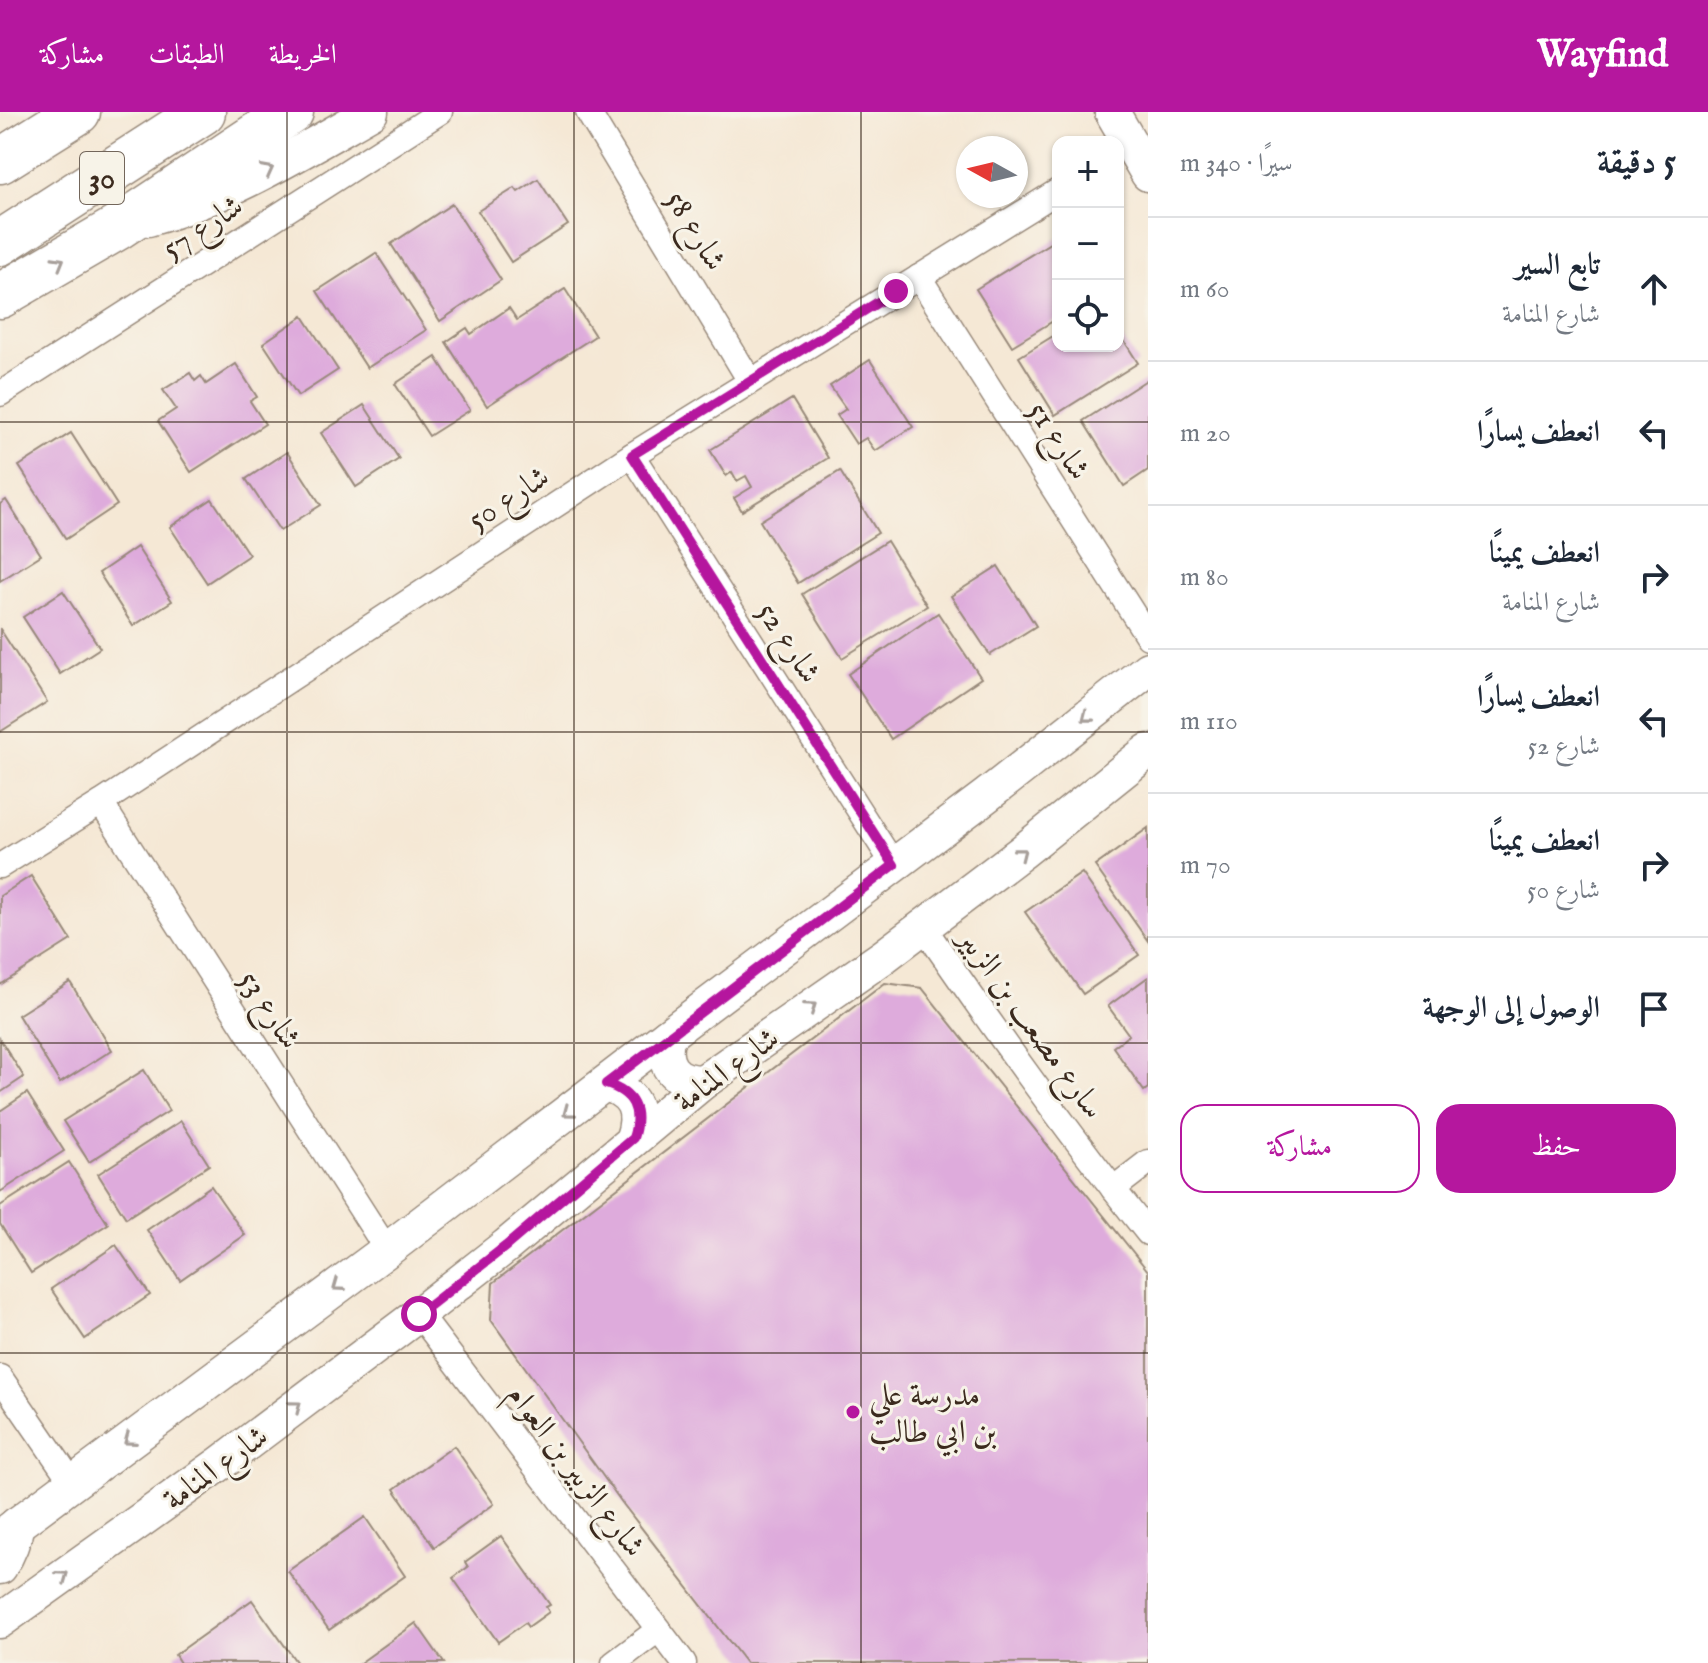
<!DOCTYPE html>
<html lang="ar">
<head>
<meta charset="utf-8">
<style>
  :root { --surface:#fff; --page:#f2f2f3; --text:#1f2937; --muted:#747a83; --line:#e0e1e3; --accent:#b5179e }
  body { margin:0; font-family:"IM FELL English",Amiri,serif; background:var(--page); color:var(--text); direction:rtl }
  .controls { position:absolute; right:24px; top:24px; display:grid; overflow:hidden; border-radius:16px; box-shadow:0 2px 6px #0004 }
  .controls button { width:72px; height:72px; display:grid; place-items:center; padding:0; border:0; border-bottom:2px solid var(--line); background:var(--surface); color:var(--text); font:40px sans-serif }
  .compass { position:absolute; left:956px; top:24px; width:72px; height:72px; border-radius:50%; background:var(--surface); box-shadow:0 2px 6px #0004; rotate:278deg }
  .stop { position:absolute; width:24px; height:24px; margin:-18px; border:6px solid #b5179e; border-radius:50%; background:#fff }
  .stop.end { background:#b5179e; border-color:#fff; box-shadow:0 2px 8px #0008 }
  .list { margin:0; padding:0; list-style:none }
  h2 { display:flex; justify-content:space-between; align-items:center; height:104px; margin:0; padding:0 32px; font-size:34px }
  h2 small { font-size:26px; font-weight:400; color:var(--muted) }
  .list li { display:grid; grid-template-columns:52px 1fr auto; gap:24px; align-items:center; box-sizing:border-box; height:144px; padding:0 32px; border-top:2px solid var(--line) }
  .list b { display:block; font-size:30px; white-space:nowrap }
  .list p { margin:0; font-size:26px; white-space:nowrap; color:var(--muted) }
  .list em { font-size:26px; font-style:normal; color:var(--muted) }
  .actions { display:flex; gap:16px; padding:24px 32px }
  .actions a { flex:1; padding:18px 0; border:2px solid var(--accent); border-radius:24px; text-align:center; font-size:28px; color:var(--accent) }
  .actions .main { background:var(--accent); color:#fff }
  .icon { flex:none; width:44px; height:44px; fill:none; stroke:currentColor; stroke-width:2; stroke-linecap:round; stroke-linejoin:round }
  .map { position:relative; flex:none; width:1148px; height:1551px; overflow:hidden; direction:ltr }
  header { display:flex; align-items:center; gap:48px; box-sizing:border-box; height:112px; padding:0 40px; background:var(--accent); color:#fff }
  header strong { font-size:38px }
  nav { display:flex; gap:44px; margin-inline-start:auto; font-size:28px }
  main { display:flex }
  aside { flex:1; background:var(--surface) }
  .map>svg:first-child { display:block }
</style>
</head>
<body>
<header>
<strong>Wayfind</strong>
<nav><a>الخريطة</a><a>الطبقات</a><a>مشاركة</a></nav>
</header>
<main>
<aside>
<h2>5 دقيقة<small>سيرًا · 340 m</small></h2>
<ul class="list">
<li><svg class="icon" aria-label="ahead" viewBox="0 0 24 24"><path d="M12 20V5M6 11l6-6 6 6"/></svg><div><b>تابع السير</b><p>شارع المنامة</p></div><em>60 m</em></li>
<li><svg class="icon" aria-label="left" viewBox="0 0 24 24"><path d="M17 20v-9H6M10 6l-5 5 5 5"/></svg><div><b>انعطف يسارًا</b></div><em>20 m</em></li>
<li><svg class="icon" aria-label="right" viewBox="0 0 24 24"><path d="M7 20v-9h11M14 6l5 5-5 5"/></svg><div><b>انعطف يمينًا</b><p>شارع المنامة</p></div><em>80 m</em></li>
<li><svg class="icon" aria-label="left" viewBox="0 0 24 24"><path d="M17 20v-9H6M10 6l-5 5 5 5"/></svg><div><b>انعطف يسارًا</b><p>شارع 52</p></div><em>110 m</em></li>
<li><svg class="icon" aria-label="right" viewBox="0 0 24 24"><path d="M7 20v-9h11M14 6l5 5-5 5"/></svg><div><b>انعطف يمينًا</b><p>شارع 50</p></div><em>70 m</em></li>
<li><svg class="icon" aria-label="arrive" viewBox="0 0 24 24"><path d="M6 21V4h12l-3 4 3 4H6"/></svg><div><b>الوصول إلى الوجهة</b></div></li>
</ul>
<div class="actions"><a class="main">حفظ</a><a>مشاركة</a></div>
</aside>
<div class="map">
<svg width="1148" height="1551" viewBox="0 0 1148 1551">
  <rect width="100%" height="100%" fill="#f7f3e8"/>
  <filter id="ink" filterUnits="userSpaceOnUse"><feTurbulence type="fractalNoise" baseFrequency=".0125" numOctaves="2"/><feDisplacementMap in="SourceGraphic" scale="16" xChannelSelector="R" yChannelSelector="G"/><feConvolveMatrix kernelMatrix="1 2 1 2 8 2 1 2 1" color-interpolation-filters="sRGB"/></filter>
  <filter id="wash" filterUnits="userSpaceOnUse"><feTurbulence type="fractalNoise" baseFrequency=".006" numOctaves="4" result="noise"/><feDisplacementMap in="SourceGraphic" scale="32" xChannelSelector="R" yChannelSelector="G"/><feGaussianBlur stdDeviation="1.8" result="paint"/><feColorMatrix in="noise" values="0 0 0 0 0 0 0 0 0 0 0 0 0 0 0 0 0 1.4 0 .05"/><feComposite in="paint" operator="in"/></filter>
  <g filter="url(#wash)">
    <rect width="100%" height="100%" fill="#f5e8d5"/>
    <g id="blocks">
      <g fill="#deabdc">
        <polygon points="538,67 568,113 511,150 478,99 515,76 518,80"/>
        <polygon points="452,92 501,168 440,209 391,132"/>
        <polygon points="1058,126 1058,206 1012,234 976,177"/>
        <polygon points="376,141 426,218 367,256 317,179"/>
        <polygon points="565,177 595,224 487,294 446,230 467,216 471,222 509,196 517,208"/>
        <polygon points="303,204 338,258 298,284 263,231"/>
        <polygon points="1118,219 1138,251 1055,303 1019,245 1058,221 1058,234 1118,234"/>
        <polygon points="436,245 470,298 429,324 395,272"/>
        <polygon points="870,248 913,315 875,339 866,326 856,332 837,303 846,297 830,274"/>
        <polygon points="236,252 257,285 250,289 265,312 191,360 158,309 176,297 163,278 190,261 195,269 201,264 206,272"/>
        <polygon points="1148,267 1148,358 1124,374 1083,309"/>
        <polygon points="792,287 828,346 742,399 734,386 752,375 746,364 737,369 732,360 726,364 710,338"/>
        <polygon points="364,293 399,347 356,375 321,321"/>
        <polygon points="71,321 117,393 66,427 19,354"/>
        <polygon points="287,340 321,393 280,419 246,367"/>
        <polygon points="840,359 878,421 798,471 760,409"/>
        <polygon points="212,387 249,443 207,471 170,415"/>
        <polygon points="6,388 41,443 0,469 0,392"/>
        <polygon points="887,429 927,494 842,546 802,482"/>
        <polygon points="137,435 172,489 133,514 99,461"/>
        <polygon points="998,454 1036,514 990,543 951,484"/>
        <polygon points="63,479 100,536 60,562 23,505"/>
        <polygon points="938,501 981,566 891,627 848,562"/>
        <polygon points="0,517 47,590 0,620"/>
        <polygon points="1148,716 1148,829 1095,754"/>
        <polygon points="1082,761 1139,843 1083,882 1025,800"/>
        <polygon points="31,764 71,828 0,873 0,784"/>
        <polygon points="1148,865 1148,976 1144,979 1113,935 1129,923 1108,894"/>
        <polygon points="70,870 112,938 60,971 18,903"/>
        <polygon points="885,871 922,876 1148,1159 1148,1551 746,1551 623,1392 491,1208 493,1171"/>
        <polygon points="0,927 24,965 0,981"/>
        <polygon points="144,958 169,999 89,1050 63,1009"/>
        <polygon points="27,981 64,1039 0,1080 0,999"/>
        <polygon points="181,1009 209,1053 126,1106 98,1062"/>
        <polygon points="69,1050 108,1112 31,1161 0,1112 0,1094"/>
        <polygon points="211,1074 245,1123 180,1168 147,1118"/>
        <polygon points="116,1133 150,1183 85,1227 51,1177"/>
        <polygon points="454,1334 494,1392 434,1435 394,1377"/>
        <polygon points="365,1405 405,1464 329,1518 288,1459"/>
        <polygon points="501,1424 550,1493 546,1495 549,1500 528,1515 525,1511 498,1530 453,1466 468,1455 465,1450"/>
        <polygon points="252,1488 297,1551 180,1551 175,1543"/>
        <polygon points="416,1511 444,1551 360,1551"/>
      </g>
    </g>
  </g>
  <g filter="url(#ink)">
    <use href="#blocks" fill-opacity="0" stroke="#98897a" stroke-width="2"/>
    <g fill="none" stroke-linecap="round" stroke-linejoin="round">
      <g stroke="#98897a" stroke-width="27">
        <g id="street">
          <polyline points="588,0 750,269"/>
          <polyline points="919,165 1148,525"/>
          <polyline points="0,282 440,0"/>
          <polyline points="632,343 894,753"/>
          <polyline points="101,691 387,1138"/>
          <polyline points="0,754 101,691 632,343 1058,79"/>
          <path d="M923 814C995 919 1069 1022 1148 1121"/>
          <polyline points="1113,1077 1148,1050"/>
          <polyline points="419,1202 684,1551"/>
          <polyline points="0,1265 72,1370"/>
          <polyline points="614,1551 658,1518"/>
        </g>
      </g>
      <g stroke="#98897a" stroke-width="37">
        <g id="secondary">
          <polyline points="1112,0 1148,62"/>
          <path d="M148 107C228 85 299 41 371 0"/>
          <path d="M668 923C660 952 673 970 703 970"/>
          <path d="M606 972C634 981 642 998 633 1026"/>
          <polyline points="0,1425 387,1138 668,923 986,684 1148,557"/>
          <path d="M0 1455C9 1441 14 1429 17 1412"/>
          <polyline points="0,1509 221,1351 419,1202 506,1134 703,970 883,845 1022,740 1148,639"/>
        </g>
      </g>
      <g stroke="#98897a" stroke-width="47">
        <g id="highway">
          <polyline points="0,49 78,0"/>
          <polyline points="0,131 203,0"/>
          <polyline points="0,184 117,116 291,0"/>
        </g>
      </g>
      <use href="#street" stroke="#fff" stroke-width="24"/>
      <use href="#secondary" stroke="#fff" stroke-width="34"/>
      <use href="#highway" stroke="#fff" stroke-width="44"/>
    </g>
    <defs><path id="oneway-chevron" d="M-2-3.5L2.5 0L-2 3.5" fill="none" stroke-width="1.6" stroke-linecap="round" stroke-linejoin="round" transform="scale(2)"/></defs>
    <g stroke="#a79f9a">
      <use href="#oneway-chevron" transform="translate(268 58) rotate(-28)"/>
      <use href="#oneway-chevron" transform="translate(59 150) rotate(-30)"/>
      <use href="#oneway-chevron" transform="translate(1087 605) rotate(142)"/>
      <use href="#oneway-chevron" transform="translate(1021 741) rotate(-38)"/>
      <use href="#oneway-chevron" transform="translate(811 895) rotate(-35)"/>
      <use href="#oneway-chevron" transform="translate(568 1000) rotate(143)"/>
      <use href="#oneway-chevron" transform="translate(338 1174) rotate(144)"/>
      <use href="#oneway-chevron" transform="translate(296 1294) rotate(-37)"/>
      <use href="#oneway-chevron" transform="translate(129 1328) rotate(144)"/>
      <use href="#oneway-chevron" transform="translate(63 1464) rotate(-36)"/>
    </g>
  </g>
  <g fill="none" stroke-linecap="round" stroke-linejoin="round" filter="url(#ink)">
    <path stroke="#b5179e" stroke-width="10" d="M419 1202 506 1134 633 1026C642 998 634 981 606 972L894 753 632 343 896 179"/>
  </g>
  <path fill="none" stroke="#3b2a1e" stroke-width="2" stroke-opacity="0.55" d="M287 0V1551M574 0V1551M861 0V1551M0 310H1148M0 620H1148M0 931H1148M0 1241H1148"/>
  <circle fill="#b5179e" stroke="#f7f3e8" stroke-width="3" cx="853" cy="1300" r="8"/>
  <g text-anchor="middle" stroke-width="6" stroke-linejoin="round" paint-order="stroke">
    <rect fill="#f7f3e8" stroke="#73665b" stroke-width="2" x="80" y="40" width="44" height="52" rx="6"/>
    <g font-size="30" font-weight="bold" fill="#3b2a1e">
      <text x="102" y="76">30</text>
    </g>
    <g font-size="32" fill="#3b2a1e" stroke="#f7f3e8">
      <text transform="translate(202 114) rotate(-33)" y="11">شارع 57</text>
      <text transform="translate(697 118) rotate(59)" y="11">شارع 58</text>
      <text transform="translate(1060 328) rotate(57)" y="11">شارع 51</text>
      <text transform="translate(508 385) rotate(-33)" y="11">شارع 50</text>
      <text transform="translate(790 530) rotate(57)" y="11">شارع 52</text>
      <text transform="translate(271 897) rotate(57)" y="11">شارع 53</text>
      <text transform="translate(1032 911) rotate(54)" y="11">سارع مصعب بن الزبير</text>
      <text transform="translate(726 957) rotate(-36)" y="11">شارع المنامة</text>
      <text transform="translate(215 1355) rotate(-36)" y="11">شارع المنامة</text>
      <text transform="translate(577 1358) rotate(53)" y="11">شارع الزبير بن العوام</text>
    </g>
    <g font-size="32" fill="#3b2a1e" stroke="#f7f3e8" text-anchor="start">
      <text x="869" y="1293">مدرسة علي<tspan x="869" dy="37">بن ابي طالب</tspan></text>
    </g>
  </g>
</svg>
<div class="controls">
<button>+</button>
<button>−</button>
<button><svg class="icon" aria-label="locate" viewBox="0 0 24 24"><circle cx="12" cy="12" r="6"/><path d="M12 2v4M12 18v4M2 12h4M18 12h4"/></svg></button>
</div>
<svg class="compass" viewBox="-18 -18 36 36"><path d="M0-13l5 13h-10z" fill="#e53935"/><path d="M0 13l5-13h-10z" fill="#747a83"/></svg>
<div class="stop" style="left:419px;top:1202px"></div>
<div class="stop end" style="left:896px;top:179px"></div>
</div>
</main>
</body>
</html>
